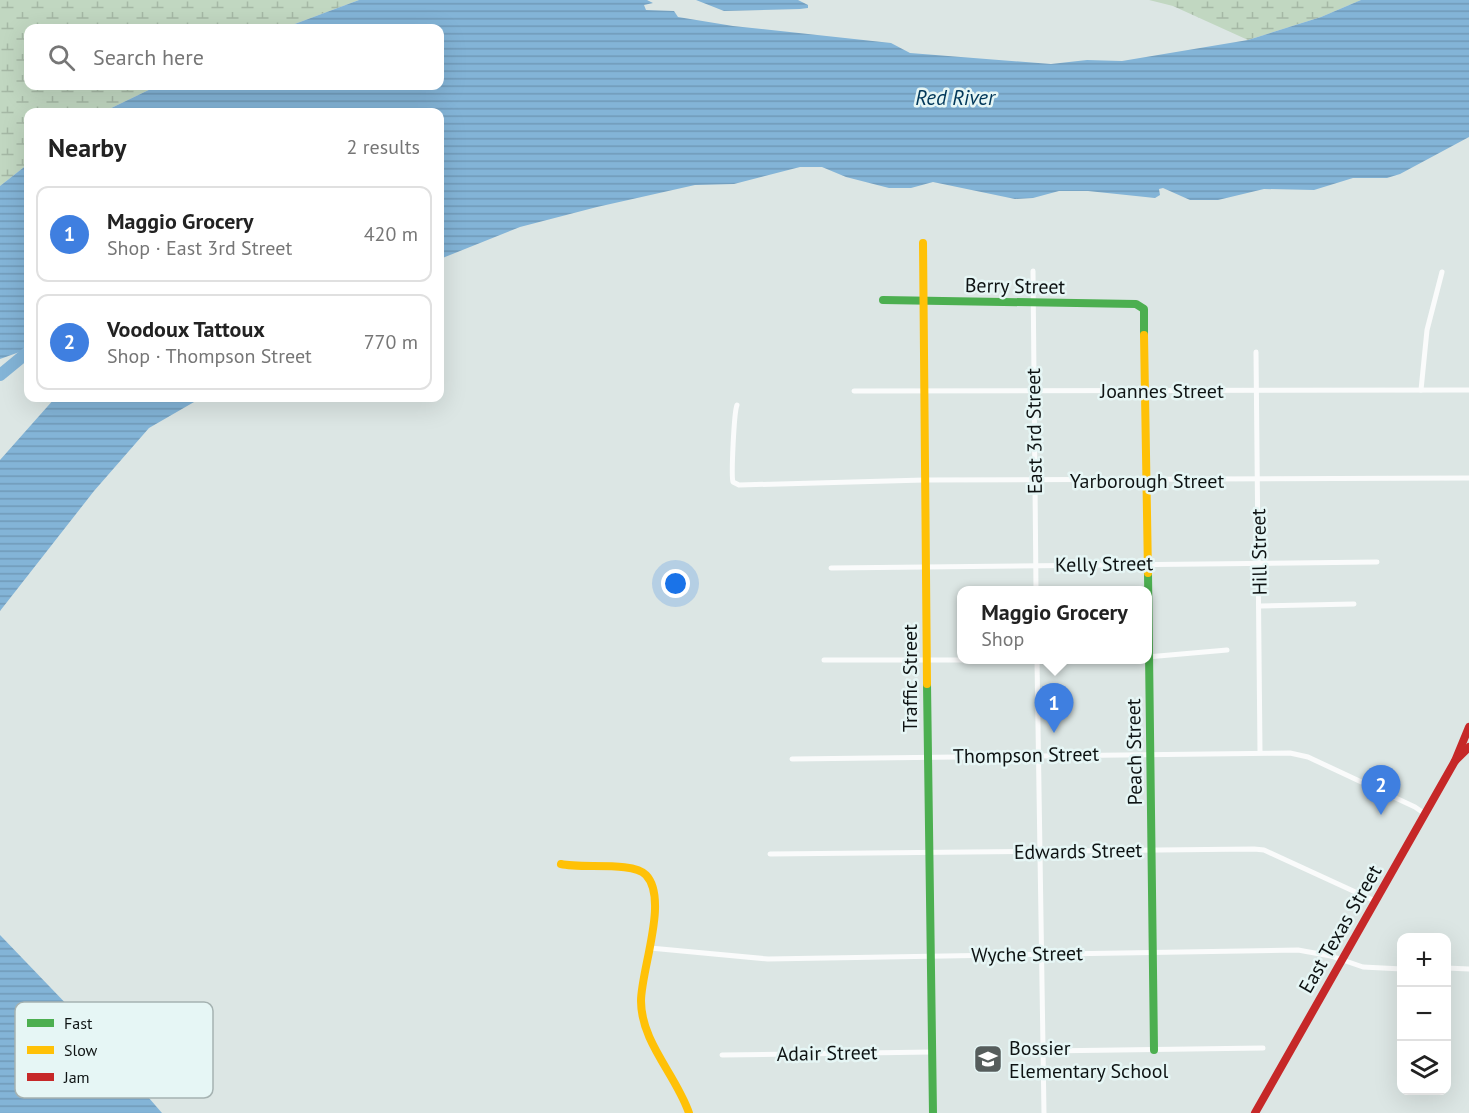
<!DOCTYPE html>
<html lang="en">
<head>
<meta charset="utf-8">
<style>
  :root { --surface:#fff; --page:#f2f2f2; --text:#222; --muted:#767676; --line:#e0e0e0; --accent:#db2777 }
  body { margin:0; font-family:"PT Sans",sans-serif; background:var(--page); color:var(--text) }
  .controls { position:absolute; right:18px; bottom:18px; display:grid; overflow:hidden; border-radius:12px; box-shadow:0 6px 24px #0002 }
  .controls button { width:54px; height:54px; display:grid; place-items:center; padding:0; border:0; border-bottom:2px solid var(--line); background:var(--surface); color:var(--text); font:30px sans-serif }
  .you { position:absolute; left:676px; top:584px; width:21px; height:21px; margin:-15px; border:4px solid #fff; border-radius:50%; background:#1a73e8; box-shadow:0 0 0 9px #1a73e833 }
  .badge { display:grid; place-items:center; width:39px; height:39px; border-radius:50%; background:var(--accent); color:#fff; font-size:20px; font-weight:700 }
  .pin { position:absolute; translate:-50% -50px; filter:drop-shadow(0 2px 3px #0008) }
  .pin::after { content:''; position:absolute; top:32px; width:21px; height:18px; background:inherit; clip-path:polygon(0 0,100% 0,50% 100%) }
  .popup { position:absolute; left:957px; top:586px; width:195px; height:78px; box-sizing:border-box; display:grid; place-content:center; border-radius:12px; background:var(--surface); filter:drop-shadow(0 2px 4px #0005); font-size:20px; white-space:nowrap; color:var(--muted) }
  .popup b { font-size:22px; color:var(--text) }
  .popup::after { content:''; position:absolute; left:50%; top:100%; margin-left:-12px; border:12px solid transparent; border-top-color:var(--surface) }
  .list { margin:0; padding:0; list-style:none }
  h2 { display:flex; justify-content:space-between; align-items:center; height:78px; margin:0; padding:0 24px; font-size:26px }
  h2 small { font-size:20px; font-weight:400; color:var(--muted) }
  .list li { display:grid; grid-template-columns:39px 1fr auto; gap:18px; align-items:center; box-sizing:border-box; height:96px; margin:0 12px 12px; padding:0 12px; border:2px solid var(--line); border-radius:12px }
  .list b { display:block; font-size:22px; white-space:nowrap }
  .list p { margin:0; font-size:20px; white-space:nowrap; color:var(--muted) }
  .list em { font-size:20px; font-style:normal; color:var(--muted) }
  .icon { flex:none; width:33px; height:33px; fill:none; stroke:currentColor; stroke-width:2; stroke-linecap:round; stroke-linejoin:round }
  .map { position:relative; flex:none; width:1469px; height:1113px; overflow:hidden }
  .search { position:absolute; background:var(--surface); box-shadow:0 6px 24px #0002; left:24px; top:24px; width:420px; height:66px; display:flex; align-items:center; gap:15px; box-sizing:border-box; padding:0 21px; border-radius:12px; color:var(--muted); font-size:22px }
  .panel { position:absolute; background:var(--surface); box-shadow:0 6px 24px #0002; left:24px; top:108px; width:420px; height:294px; border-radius:12px }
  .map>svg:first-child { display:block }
</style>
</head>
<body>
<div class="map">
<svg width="1469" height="1113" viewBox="0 0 1469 1113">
  <defs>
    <pattern id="wetland-marsh" width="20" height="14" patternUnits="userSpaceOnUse" patternTransform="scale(1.5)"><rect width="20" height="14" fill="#c1d7c1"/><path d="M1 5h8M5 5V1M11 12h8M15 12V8" fill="none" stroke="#a5b8a5"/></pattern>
    <pattern id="water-rules" width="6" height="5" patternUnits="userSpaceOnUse" patternTransform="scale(1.5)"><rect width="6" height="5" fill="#83b4d7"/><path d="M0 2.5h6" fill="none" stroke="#709ab8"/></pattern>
  </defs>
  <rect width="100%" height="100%" fill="#dce6e4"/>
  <g fill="url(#wetland-marsh)">
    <polygon points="0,0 359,0 284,28 28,28 28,86 157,86 103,112 28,112 28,164 0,186"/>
    <polygon points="1149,0 1361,0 1321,17 1248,40 1173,6"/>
  </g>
  <g fill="url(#water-rules)">
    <polygon points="359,0 647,0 653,3 644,5 646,10 674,11 678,17 733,26 891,43 910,53 1051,64 1087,60 1122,61 1248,40 1321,17 1361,0 1469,0 1469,137 1400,174 1387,178 1353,178 1314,190 1264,189 1218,200 1190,200 1163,188 1159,189 1160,195 1155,198 1088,191 1059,191 1033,198 1015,199 933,182 911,188 889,188 846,177 822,167 800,167 734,184 695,185 597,207 520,227 440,259 440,112 103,112 157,86 440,86 440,28 284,28"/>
    <polygon points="696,0 798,0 808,5 808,8 800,9 724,11"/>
    <polygon points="28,164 28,349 0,359 0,186"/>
    <polygon points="55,398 201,398 149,428 94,491 0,611 0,460"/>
    <polygon points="0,935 74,1012 162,1113 0,1113"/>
  </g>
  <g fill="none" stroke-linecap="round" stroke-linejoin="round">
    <polyline stroke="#83b4d7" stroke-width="12" points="0,375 28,352"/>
    <g stroke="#fafbfb" stroke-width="5">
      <polyline points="1033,271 1036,590"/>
      <polyline points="1256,352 1260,752"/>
      <polyline points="1421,390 1427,330 1442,272"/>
      <polyline points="854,391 1469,390"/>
      <path d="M737 405C734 412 731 476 733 482L739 485 924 480 1469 478"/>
      <polyline points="831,568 1377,562"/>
      <polyline points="1260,606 1354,604"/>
      <polyline points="1147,657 1227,650"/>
      <polyline points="824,660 1062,660"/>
      <polyline points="1037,660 1044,1113"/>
      <polyline points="792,759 1290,753 1308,757 1415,807 1425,814"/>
      <polyline points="770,854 1254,849 1264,850 1375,901"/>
      <polyline points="650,948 768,959 1298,950 1331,956 1363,967 1402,969"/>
      <polyline points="1446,968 1469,969"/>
      <polyline points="1044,1051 1263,1048"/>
      <polyline points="722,1055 932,1052"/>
    </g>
    <g stroke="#4caf50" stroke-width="8">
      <polyline points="883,300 1136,304 1144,309 1144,335"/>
      <polyline points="1148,573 1154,1050"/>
      <polyline points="927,684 933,1113"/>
    </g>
    <g stroke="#ffc107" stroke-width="8">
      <polyline points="923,243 927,684"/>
      <polyline points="1144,335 1148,573"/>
      <path d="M561 864C581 869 633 861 646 875 669 899 641 970 641 1001 641 1042 676 1075 689 1113"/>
    </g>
    <g stroke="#c62828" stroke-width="8">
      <polyline points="1455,761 1469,747"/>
      <polyline points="1255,1113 1455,761 1469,727"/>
    </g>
  </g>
  <defs>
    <g id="school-square" transform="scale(1.5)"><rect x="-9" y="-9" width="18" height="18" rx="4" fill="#565d5c" stroke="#e6f6f5"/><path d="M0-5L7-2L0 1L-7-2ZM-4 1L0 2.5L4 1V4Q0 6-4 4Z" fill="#fff"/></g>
  </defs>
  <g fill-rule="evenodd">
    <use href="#school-square" x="988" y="1059"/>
  </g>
  <g text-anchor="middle" stroke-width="5" stroke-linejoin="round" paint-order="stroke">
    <g font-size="20" fill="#0e1313" stroke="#e6f6f5">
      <text transform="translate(1015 286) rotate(1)" y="7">Berry Street</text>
      <text x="1162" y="398">Joannes Street</text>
      <text transform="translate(1034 431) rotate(-91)" y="7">East 3rd Street</text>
      <text x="1147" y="488">Yarborough Street</text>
      <text transform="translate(1259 552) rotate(-91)" y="7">Hill Street</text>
      <text transform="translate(1104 564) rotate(-1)" y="7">Kelly Street</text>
      <text transform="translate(910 678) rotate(-90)" y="7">Traffic Street</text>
      <text transform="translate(1134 752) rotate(-91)" y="7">Peach Street</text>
      <text transform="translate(1026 755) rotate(-1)" y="7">Thompson Street</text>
      <text transform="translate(1078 851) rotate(-1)" y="7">Edwards Street</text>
      <text transform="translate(1340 929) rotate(-60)" y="7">East Texas Street</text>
      <text transform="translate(1027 954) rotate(-1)" y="7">Wyche Street</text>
      <text transform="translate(827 1053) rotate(-1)" y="7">Adair Street</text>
    </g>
    <g font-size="20" fill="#0e1313" stroke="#e6f6f5" text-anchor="start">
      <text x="1009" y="1055">Bossier<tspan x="1009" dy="23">Elementary School</tspan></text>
    </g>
    <g font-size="21" font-style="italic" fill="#013759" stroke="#e6f6f5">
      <text x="955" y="105">Red River</text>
    </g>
  </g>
  <rect x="15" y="1002" width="198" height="96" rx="9" fill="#e6f6f5" stroke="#a5b2b1" stroke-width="1.5"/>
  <rect x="27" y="1019" width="27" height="8" fill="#4caf50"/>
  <rect x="27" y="1046" width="27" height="8" fill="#ffc107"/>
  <rect x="27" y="1073" width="27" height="8" fill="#c62828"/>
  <g font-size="16" fill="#0e1313">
    <text x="64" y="1029">Fast</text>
    <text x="64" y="1056">Slow</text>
    <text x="64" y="1083">Jam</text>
  </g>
</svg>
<div class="controls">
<button>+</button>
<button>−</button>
<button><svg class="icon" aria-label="layers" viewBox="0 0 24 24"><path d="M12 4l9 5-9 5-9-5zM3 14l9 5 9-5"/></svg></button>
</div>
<div class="you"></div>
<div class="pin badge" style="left:1054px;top:733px;background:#3f7fe0">1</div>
<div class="popup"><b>Maggio Grocery</b>Shop</div>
<div class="pin badge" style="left:1381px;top:815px;background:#3f7fe0">2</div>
<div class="search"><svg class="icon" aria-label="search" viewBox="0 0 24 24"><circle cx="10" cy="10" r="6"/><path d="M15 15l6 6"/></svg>Search here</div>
<section class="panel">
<h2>Nearby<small>2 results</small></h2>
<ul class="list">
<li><span class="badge" style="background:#3f7fe0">1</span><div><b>Maggio Grocery</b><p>Shop · East 3rd Street</p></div><em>420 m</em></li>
<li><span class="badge" style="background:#3f7fe0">2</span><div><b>Voodoux Tattoux</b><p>Shop · Thompson Street</p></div><em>770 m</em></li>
</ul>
</section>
</div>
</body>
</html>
